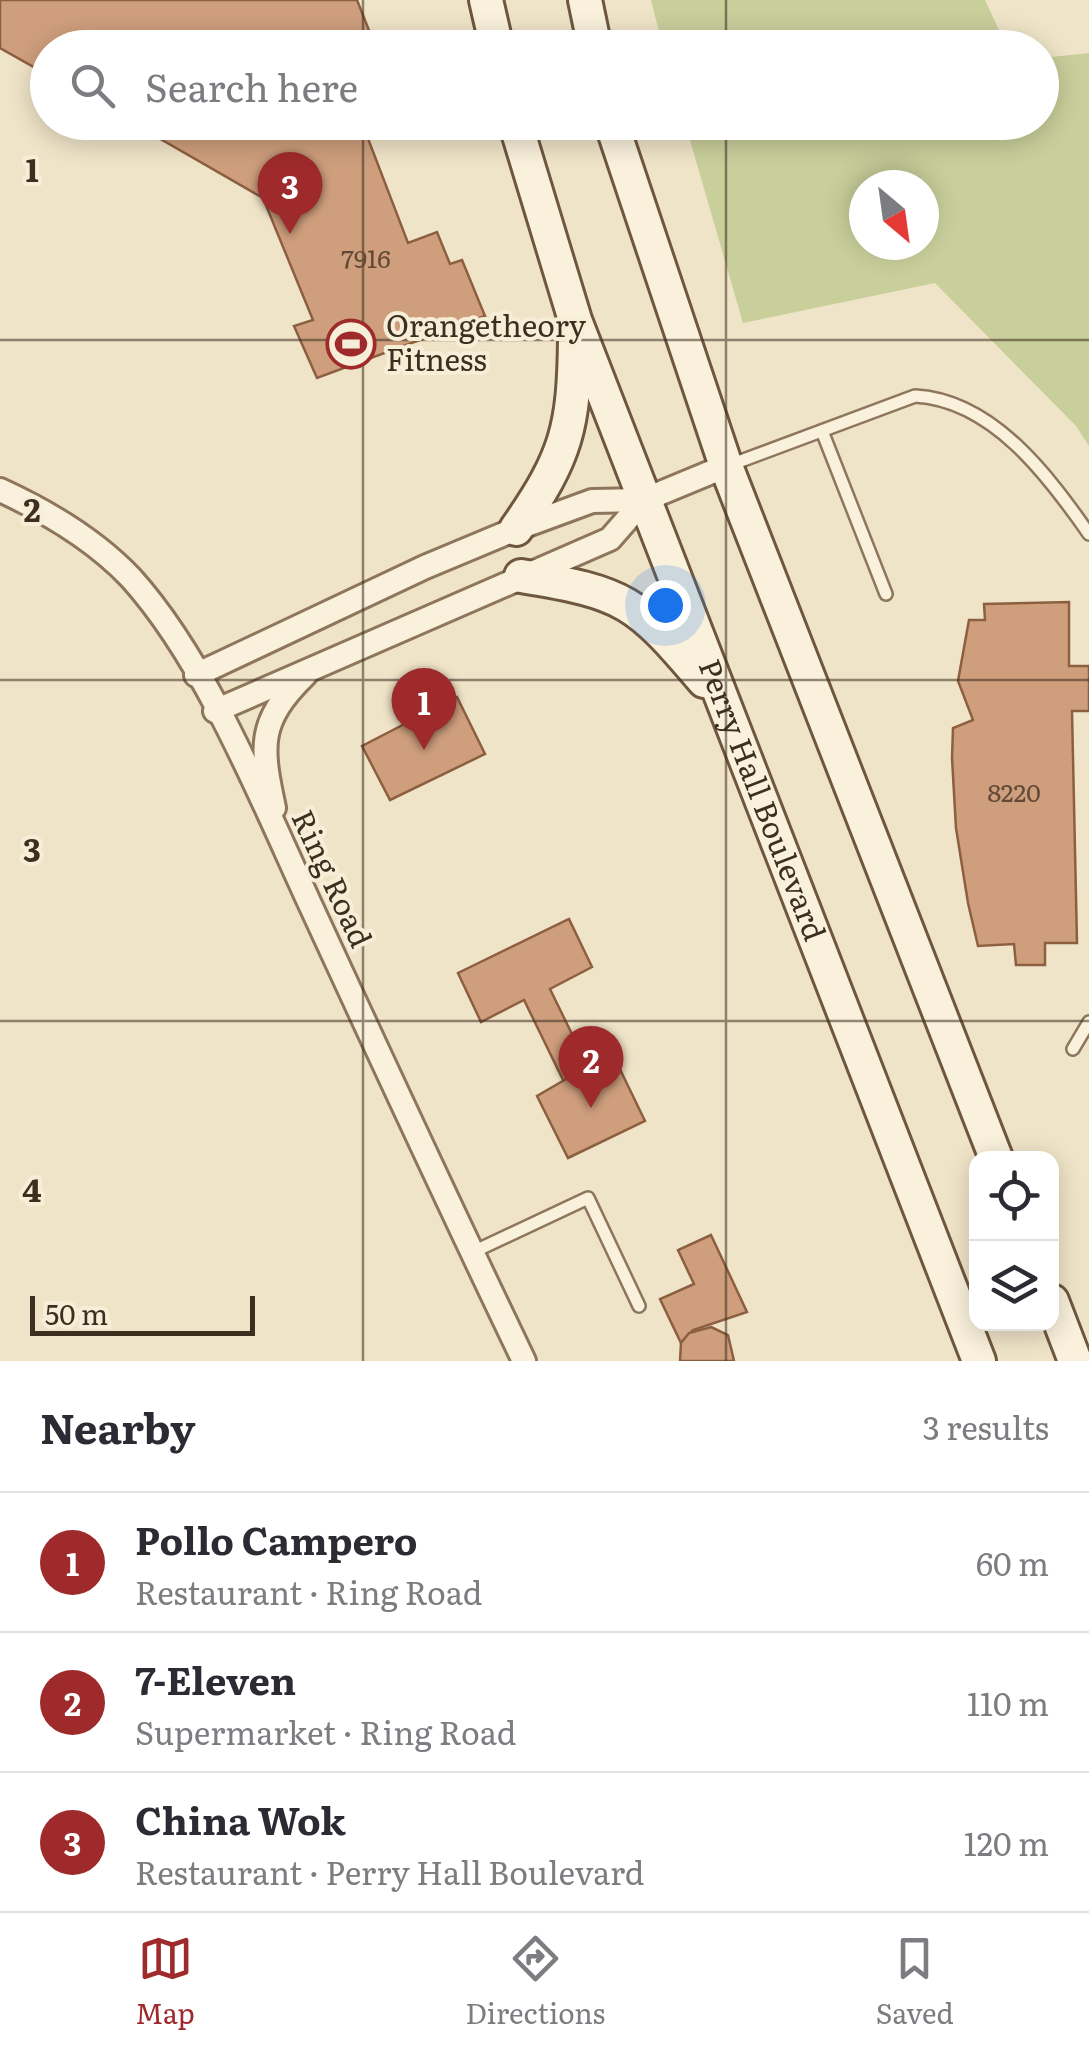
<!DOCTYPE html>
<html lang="en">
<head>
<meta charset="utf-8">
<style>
  :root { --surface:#fff; --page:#f7f7f7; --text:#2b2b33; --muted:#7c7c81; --line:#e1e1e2; --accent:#9e2a2b }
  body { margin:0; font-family:Literata,serif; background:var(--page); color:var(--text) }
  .controls { position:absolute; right:30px; bottom:30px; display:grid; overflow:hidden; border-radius:20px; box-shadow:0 5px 25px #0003 }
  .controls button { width:90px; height:90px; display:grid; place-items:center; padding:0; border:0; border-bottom:2px solid var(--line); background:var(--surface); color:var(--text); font:50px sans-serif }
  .compass { position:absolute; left:849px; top:170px; width:90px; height:90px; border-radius:50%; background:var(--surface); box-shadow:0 5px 25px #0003; rotate:151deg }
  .scale { position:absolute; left:30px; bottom:25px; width:225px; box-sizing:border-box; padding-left:10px; border:5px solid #3d2e20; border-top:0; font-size:28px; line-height:35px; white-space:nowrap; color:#3d2e20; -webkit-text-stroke:8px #f7eed8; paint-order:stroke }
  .you { position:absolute; left:665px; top:605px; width:35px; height:35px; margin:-25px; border:8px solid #fff; border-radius:50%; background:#1a73e8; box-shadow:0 0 0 15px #1a73e833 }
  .badge { display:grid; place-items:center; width:65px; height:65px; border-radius:50%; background:var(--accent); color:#fff; font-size:32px; font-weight:700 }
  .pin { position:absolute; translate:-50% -82px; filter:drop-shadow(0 2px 5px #0008) }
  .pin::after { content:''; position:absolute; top:52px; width:35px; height:30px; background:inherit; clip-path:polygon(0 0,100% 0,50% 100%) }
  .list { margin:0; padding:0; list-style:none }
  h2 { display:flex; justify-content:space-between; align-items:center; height:130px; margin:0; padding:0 40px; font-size:42px }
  h2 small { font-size:32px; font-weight:400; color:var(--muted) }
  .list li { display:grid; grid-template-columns:65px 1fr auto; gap:30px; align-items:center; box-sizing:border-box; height:140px; padding:0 40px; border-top:2px solid var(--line) }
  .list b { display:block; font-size:38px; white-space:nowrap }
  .list p { margin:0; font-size:32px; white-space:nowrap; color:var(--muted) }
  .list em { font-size:32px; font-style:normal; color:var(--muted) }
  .icon { flex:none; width:55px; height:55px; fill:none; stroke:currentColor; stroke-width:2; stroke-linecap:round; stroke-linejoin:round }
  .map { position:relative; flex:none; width:1089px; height:1361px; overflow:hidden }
  .search { position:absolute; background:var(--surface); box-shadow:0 5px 25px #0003; left:30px; right:30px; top:30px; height:110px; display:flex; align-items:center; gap:25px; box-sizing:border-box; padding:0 35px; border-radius:55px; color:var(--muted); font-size:38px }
  .sheet { height:550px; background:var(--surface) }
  nav { display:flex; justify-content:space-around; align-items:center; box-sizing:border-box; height:140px; border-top:2px solid var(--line); background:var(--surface); font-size:28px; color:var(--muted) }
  nav a { display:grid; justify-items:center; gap:5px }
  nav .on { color:var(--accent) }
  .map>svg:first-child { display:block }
</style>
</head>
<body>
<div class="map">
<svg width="1089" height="1361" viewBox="0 0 1089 1361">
  <rect width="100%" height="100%" fill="#f0e4c8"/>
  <g fill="#c9cf9b" fill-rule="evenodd">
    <polygon points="651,0 985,0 1007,47 663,47"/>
    <path d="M1089 53V446L1076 426 935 283 743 323 685 123 1042 122V58ZM864 185H924V245H864Z"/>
  </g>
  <g fill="#cf9f7d" stroke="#8d5f41" stroke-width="2.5">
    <polygon points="0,0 357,0 376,48 48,48 48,75 0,48"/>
    <polygon points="131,122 400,122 367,136 408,243 437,232 450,264 462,260 485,316 317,378 294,326 313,320 263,198"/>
    <polygon points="1069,602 1069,666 1089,666 1089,711 1072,711 1077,943 1045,943 1045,965 1016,965 1014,944 978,946 968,903 956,828 952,758 953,728 973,720 958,681 969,620 985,620 984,604"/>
    <polygon points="457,697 485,754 390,800 362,746"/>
    <polygon points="569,919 592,967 550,989 591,1073 566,1086 524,1000 481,1022 458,973"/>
    <polygon points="615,1059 645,1121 568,1158 537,1096 594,1063 600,1066"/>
    <polygon points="711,1235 747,1312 693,1330 681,1343 660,1299 694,1284 678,1250"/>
    <polygon points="711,1327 728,1335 734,1361 680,1361 681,1343 689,1333"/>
  </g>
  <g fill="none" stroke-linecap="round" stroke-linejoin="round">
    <g stroke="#8d765c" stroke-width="16">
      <g id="service">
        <polyline points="822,431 886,594"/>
        <path d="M730 465 915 396C992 400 1048 475 1089 534"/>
        <polyline points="1073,1049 1089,1022"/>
        <polyline points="473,1252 588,1198 639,1306"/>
      </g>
    </g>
    <g stroke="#8d765c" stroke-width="28">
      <g id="minor">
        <path d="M0 490C48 512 94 539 131 578 206 661 262 800 309 902 380 1056 451 1209 524 1361"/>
        <polyline points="196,675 425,567 516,529 592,501 644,500 726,466"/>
        <polyline points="215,711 610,539 644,500"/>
        <path d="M274 808C261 747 257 722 305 675"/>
      </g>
    </g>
    <g stroke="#6f573f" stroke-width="38">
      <g id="secondary">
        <polyline points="486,0 497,48"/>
        <polyline points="585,0 595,48"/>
        <path id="s1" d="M515 122 575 320 979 1361"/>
        <polyline points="611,122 726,466 996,1158"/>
        <path d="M516 529C567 456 574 427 575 339"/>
        <path d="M521 576C626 593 636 601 704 681"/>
        <polyline points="1052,1301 1075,1361"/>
      </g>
    </g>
    <use href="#service" stroke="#faf1dc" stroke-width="11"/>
    <use href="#minor" stroke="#faf1dc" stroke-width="22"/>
    <use href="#secondary" stroke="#faf1dc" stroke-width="32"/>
  </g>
  <path fill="none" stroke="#3d2e20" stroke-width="2.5" stroke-opacity="0.55" d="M363 0V48M726 0V48M363 122V1361M726 122V1361M0 340H1089M0 680H1089M0 1021H1089"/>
  <defs>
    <g id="stadium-ring" transform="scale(2.5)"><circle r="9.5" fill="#f7eed8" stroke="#9e2a2b" stroke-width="1.5"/><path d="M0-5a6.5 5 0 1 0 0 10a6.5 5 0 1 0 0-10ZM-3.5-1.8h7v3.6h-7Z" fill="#9e2a2b"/></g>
  </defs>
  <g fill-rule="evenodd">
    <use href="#stadium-ring" x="351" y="344"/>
  </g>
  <g text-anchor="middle" stroke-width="8" stroke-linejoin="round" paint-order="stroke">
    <g font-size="25" fill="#624a37">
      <text x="366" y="268">7916</text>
      <text x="1014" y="802">8220</text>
    </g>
    <g font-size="30" fill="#3d2e20" stroke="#f7eed8" text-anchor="start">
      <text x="386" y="337">Orangetheory<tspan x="386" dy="34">Fitness</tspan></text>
    </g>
    <g font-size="30" fill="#3d2e20" stroke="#f7eed8">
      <text dy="10" stroke="none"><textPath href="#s1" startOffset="722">Perry Hall Boulevard</textPath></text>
      <text transform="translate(331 879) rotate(65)" y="10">Ring Road</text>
    </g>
  </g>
  <g font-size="32" text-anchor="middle" font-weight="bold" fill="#3d2e20" stroke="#f7eed8" stroke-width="8" stroke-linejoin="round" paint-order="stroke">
    <text x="32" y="182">1</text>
    <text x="32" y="522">2</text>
    <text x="32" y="862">3</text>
    <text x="32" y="1202">4</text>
  </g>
</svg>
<div class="controls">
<button><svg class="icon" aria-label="locate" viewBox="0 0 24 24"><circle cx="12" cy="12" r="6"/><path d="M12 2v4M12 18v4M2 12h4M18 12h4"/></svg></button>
<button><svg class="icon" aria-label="layers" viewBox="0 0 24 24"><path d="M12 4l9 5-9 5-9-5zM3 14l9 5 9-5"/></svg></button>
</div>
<svg class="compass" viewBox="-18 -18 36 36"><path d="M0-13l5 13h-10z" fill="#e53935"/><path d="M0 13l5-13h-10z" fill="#7c7c81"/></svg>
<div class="scale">50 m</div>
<div class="you"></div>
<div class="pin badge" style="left:424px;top:750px">1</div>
<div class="pin badge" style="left:591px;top:1108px">2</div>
<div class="pin badge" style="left:290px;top:234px">3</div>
<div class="search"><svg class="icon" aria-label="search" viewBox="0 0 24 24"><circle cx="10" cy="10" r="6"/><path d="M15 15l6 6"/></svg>Search here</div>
</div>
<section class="sheet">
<h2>Nearby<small>3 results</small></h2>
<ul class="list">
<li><span class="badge">1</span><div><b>Pollo Campero</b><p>Restaurant · Ring Road</p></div><em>60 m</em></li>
<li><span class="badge">2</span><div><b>7-Eleven</b><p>Supermarket · Ring Road</p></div><em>110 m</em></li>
<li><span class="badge">3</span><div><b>China Wok</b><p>Restaurant · Perry Hall Boulevard</p></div><em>120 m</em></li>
</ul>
</section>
<nav>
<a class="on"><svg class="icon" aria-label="map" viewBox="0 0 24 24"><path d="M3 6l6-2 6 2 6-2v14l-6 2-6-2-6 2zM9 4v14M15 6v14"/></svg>Map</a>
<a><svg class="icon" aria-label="directions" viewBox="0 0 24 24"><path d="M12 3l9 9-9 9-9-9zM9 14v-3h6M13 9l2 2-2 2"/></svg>Directions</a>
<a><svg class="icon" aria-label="saved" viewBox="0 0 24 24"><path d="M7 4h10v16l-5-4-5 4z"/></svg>Saved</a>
</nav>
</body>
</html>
